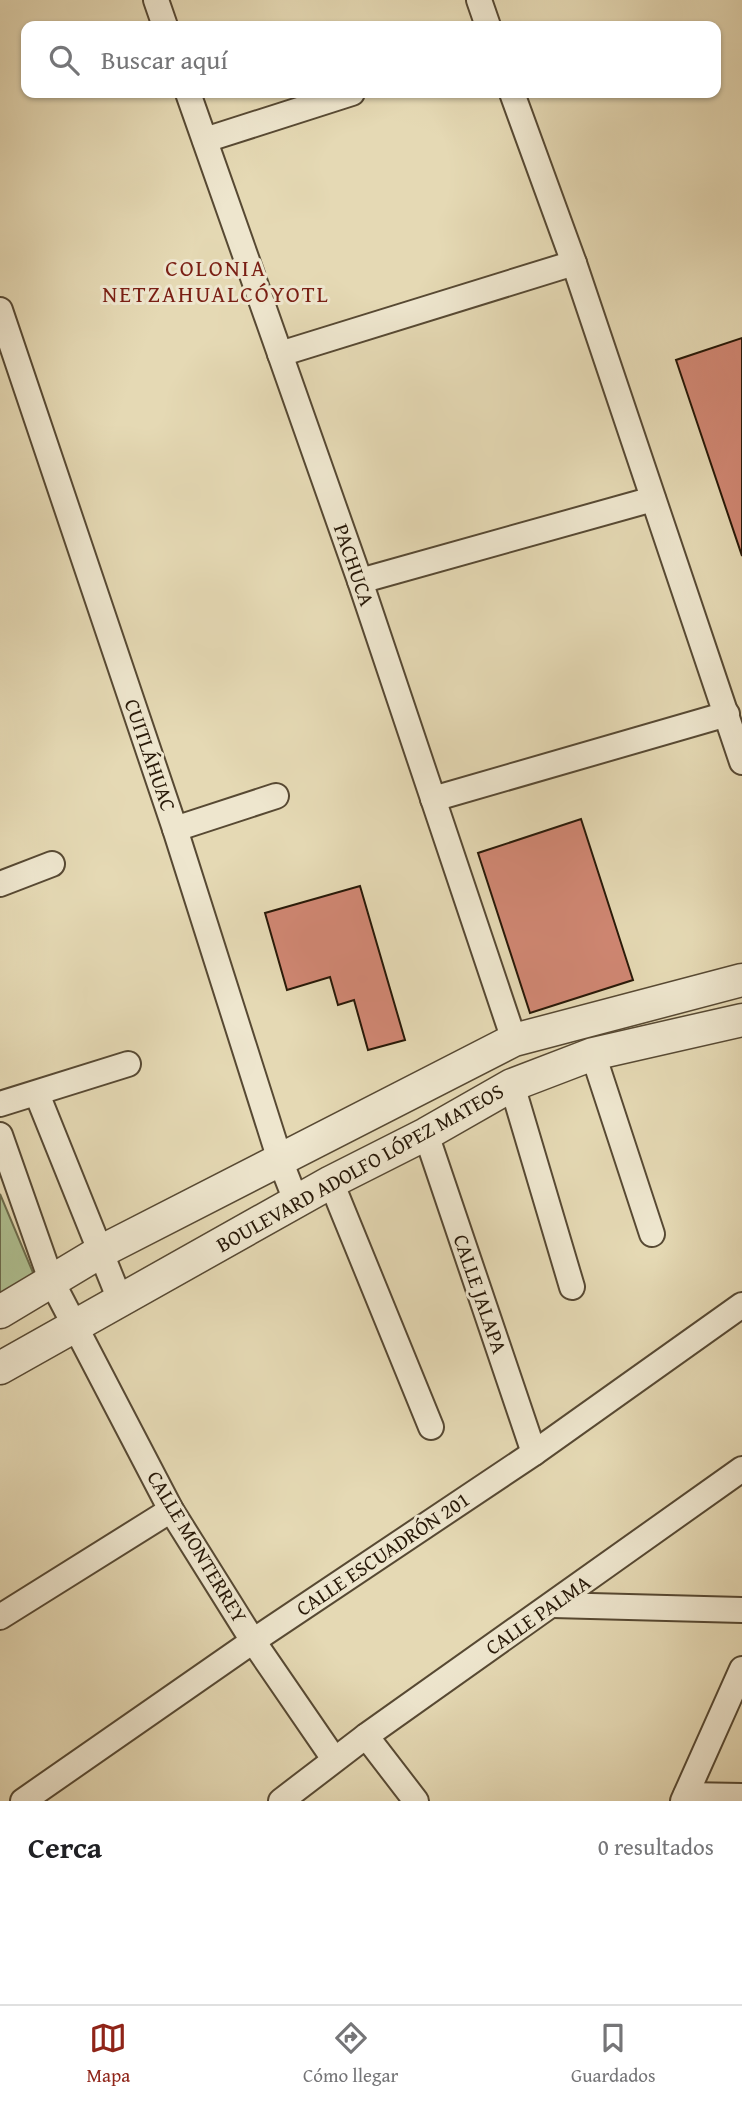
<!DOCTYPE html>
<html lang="es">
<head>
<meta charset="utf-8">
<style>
  :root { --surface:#fff; --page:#f2f2f2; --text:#202124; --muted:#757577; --line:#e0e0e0; --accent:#8f2418 }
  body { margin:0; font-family:"Gentium Book Plus",serif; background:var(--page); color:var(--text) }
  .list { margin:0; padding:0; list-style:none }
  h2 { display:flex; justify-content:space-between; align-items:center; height:91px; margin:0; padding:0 28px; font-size:30px }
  h2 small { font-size:23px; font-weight:400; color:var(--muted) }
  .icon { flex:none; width:38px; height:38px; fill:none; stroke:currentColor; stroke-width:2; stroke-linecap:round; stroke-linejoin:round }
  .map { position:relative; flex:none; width:742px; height:1801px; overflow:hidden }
  .search { position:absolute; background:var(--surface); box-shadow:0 2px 5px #0004; left:21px; right:21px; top:21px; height:77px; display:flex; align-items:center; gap:18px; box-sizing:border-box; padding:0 24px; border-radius:14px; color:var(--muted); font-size:26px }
  .sheet { height:203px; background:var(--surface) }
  nav { display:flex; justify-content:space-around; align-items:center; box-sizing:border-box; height:98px; border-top:2px solid var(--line); background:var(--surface); font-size:19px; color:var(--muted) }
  nav a { display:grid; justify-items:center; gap:4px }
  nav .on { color:var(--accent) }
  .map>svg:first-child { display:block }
</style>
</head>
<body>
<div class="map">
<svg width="742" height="1801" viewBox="0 0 742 1801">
  <rect width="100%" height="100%" fill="#e5d9b4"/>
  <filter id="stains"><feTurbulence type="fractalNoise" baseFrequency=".00286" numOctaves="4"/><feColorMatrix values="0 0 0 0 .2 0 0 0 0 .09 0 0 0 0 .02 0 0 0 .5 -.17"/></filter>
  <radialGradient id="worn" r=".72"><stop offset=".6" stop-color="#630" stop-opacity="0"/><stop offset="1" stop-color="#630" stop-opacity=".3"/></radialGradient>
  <polygon fill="#afc091" stroke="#6c6c4c" stroke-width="2" points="0,1194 34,1275 0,1295"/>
  <g fill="#d08773" stroke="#281908" stroke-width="2">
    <polygon points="742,338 742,556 676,360"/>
    <polygon points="581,819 633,980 530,1013 478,853"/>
    <polygon points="360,886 405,1040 368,1050 354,1000 338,1005 330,977 287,990 265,913"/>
  </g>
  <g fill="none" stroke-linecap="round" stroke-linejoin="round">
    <g stroke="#574933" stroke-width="28">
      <g id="minor">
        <polyline points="156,0 165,26"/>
        <polyline points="479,0 488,26"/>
        <polyline points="188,93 360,581 514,1040"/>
        <polyline points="512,93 574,263 742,762"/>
        <polyline points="205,140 352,93"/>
        <polyline points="0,310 175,829 280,1160 296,1201"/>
        <polyline points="280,354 574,263"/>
        <polyline points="360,581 653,499"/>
        <polyline points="433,799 727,714"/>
        <polyline points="175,829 276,796"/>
        <polyline points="0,884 52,864"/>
        <polyline points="593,1054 652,1234"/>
        <polyline points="512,1085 572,1287"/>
        <polyline points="37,1094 120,1300"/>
        <polyline points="0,1104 128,1064"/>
        <polyline points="426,1134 534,1453"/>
        <polyline points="0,1135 51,1280 171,1510 253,1641 334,1759"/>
        <polyline points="331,1182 431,1427"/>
        <polyline points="553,1605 742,1610"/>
        <polyline points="0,1617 171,1510"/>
        <polyline points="366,1736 416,1801"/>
        <polyline points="686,1795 742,1796"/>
        <polyline points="23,1801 253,1641 534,1453 742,1305"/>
        <polyline points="281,1801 366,1736 742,1469"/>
        <polyline points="683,1801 742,1669"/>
      </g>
    </g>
    <g stroke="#574933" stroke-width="35">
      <g id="tertiary">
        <polyline points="0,1312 100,1252 514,1040 742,980"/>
        <polyline points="0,1368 331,1182 426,1134 512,1085 593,1054 742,1020"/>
      </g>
    </g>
    <use href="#minor" stroke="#eee6ce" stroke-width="24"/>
    <use href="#tertiary" stroke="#eee6ce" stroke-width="32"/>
  </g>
  <g text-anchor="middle" stroke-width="6" stroke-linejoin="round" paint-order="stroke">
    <g font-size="21" fill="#281908" stroke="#eee6ce">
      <text transform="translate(354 565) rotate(71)" y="7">PACHUCA</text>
      <text transform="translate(150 755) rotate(71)" y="7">CUITLÁHUAC</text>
      <text transform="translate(360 1168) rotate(-29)" y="7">BOULEVARD ADOLFO LÓPEZ MATEOS</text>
      <text transform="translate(480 1294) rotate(71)" y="7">CALLE JALAPA</text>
      <text transform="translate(197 1547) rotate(59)" y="7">CALLE MONTERREY</text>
      <text transform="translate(383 1554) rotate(-34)" y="7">CALLE ESCUADRÓN 201</text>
      <text transform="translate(538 1615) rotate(-35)" y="7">CALLE PALMA</text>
    </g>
    <g font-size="23" letter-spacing="2" fill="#7a1f14" stroke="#eee6ce">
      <text x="216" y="276">COLONIA<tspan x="216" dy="26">NETZAHUALCÓYOTL</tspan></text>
    </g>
  </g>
  <rect width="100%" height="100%" filter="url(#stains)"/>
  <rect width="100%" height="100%" fill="url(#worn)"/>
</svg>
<div class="search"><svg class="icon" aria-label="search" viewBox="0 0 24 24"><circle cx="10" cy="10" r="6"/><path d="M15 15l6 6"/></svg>Buscar aquí</div>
</div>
<section class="sheet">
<h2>Cerca<small>0 resultados</small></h2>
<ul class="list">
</ul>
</section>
<nav>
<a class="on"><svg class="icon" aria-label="map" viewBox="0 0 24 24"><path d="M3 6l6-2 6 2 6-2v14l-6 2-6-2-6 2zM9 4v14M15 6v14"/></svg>Mapa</a>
<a><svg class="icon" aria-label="directions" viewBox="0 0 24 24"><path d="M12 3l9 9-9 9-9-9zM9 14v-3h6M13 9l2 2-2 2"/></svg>Cómo llegar</a>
<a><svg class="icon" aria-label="saved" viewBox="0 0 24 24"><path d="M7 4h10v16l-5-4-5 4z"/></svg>Guardados</a>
</nav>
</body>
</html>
